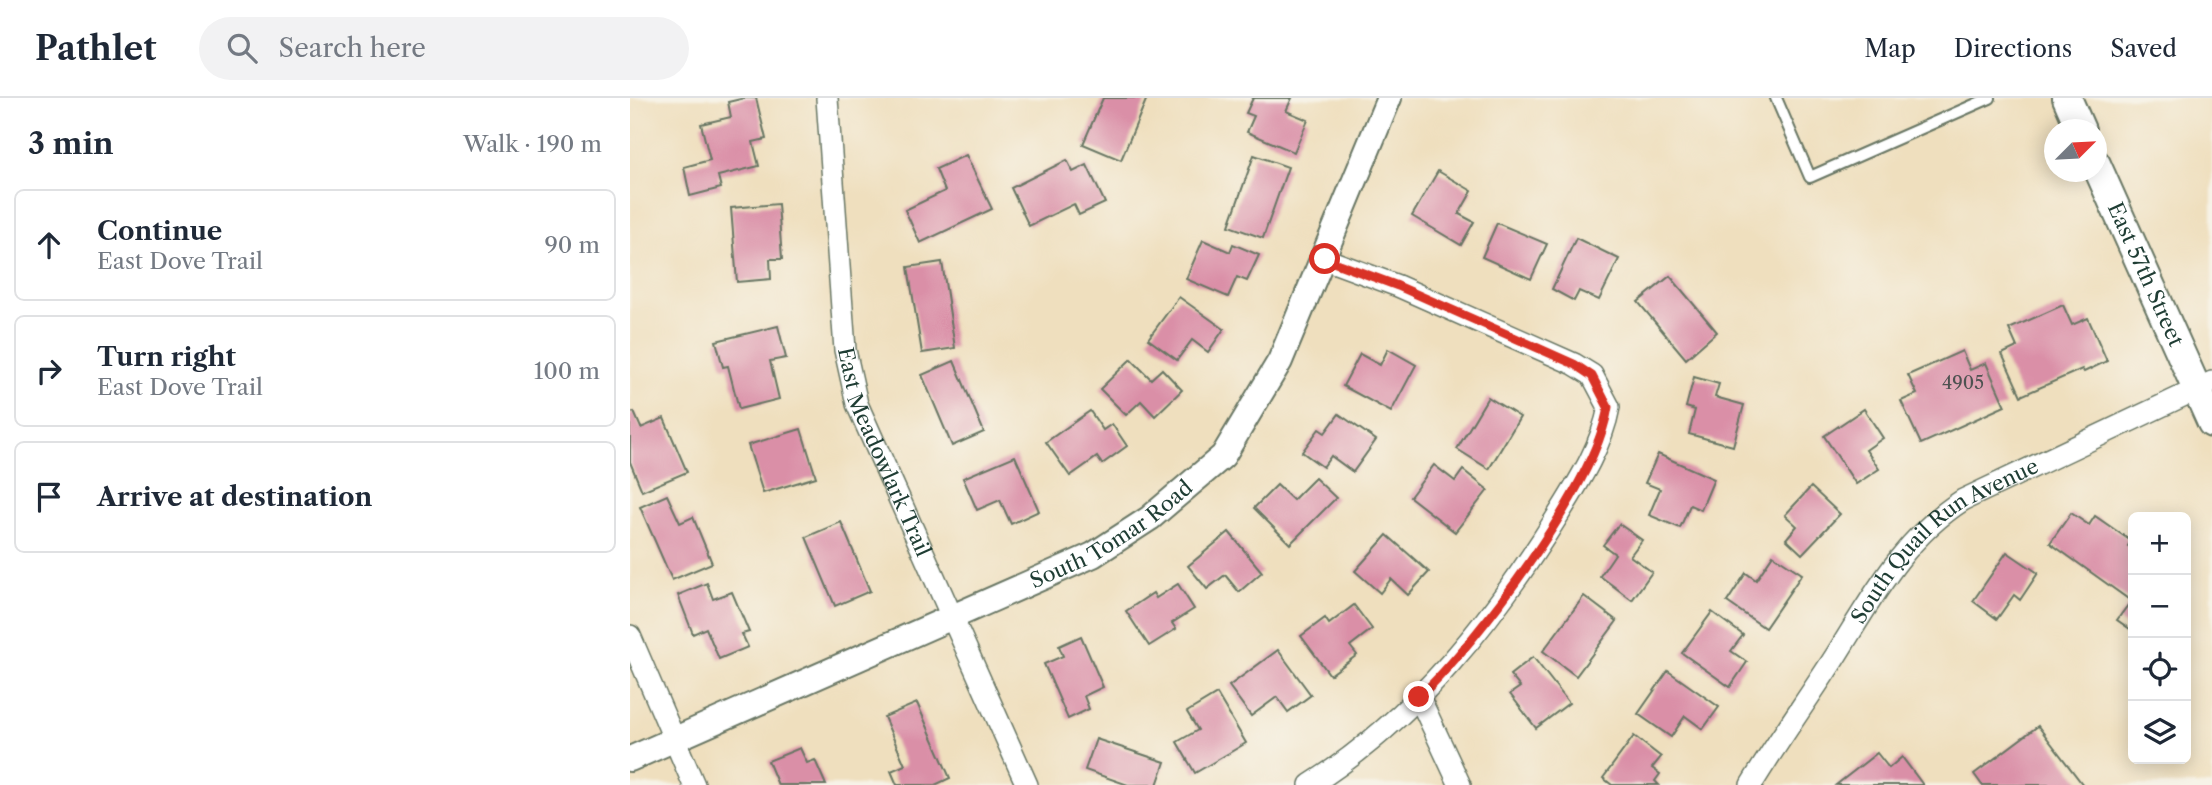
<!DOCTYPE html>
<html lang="en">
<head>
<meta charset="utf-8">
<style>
  :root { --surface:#fff; --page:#f2f2f3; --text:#1f2937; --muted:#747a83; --line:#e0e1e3 }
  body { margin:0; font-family:"Libre Caslon Text",serif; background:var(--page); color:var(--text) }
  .controls { position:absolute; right:21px; bottom:21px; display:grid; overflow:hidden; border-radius:10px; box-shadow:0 4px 18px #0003 }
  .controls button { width:63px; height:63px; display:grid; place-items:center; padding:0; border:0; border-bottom:2px solid var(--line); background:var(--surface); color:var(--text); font:35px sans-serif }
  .compass { position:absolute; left:1414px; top:21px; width:63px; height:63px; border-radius:50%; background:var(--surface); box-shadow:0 4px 18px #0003; rotate:66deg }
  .stop { position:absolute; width:21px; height:21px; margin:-16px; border:5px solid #d93025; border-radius:50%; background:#fff }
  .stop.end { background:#d93025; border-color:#fff; box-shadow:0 2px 7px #0008 }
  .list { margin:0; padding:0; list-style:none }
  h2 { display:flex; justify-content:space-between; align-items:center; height:91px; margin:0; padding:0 28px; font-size:30px }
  h2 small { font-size:23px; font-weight:400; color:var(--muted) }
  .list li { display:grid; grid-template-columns:46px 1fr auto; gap:21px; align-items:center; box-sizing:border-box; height:112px; margin:0 14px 14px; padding:0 14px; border:2px solid var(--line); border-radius:10px }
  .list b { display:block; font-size:26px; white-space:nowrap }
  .list p { margin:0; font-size:23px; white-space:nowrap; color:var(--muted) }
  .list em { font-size:23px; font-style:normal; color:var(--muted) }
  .icon { flex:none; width:38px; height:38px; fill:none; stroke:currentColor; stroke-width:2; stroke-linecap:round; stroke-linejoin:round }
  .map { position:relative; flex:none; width:1582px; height:687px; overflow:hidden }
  header { display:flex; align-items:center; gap:42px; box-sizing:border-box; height:98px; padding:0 35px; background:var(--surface); border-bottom:2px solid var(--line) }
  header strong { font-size:33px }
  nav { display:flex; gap:38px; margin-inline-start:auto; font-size:24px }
  .search { width:490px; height:63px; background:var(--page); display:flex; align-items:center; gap:18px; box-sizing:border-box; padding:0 24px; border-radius:38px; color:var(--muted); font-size:26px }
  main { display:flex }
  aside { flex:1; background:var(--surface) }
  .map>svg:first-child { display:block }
</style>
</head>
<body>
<header>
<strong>Pathlet</strong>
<div class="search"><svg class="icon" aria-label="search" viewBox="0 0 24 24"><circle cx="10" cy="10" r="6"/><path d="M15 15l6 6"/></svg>Search here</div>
<nav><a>Map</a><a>Directions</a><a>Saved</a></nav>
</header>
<main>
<aside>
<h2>3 min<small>Walk · 190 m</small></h2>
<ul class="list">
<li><svg class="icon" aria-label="ahead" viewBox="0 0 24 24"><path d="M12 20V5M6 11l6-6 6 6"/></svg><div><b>Continue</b><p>East Dove Trail</p></div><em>90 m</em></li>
<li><svg class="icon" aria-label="right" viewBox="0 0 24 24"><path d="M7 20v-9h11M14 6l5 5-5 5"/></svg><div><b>Turn right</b><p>East Dove Trail</p></div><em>100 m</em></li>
<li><svg class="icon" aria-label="arrive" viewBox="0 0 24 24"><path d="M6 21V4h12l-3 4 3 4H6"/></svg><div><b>Arrive at destination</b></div></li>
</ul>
</aside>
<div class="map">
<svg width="1582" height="687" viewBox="0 0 1582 687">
  <rect width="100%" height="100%" fill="#f7f3e8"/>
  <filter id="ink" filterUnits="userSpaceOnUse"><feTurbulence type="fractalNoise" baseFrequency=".0143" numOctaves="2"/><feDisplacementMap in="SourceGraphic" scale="14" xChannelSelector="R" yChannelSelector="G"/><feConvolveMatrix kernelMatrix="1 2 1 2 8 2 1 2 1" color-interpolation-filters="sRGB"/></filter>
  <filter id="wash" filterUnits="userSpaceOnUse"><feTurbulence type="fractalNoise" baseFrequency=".00686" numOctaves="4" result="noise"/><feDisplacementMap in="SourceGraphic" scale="28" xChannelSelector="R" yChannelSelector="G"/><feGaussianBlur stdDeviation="1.57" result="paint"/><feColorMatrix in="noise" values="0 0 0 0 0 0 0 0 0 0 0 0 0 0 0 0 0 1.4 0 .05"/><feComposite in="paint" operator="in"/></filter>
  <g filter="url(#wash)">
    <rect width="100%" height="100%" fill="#efdfbe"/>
    <g id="blocks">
      <g fill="#da8fa7">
        <polygon points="115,0 126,0 136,41 123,44 129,68 88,78 91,90 60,98 54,69 80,62 71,26 101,19 98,4"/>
        <polygon points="473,0 517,0 491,62 453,46"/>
        <polygon points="623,0 662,0 656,13 678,22 664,54 617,34 624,18 616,15"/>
        <polygon points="336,57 362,111 290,145 275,112 315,93 306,71"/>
        <polygon points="624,57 658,69 633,140 599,128"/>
        <polygon points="437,62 443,74 457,67 475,105 449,117 444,106 399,128 381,90"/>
        <polygon points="808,73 842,93 829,116 844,124 831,147 782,118"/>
        <polygon points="148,106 152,161 140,161 141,181 107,184 101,110"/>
        <polygon points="867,125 917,146 901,181 852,159"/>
        <polygon points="946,140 989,161 969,202 949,193 944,203 922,191"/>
        <polygon points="573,142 600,154 603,146 629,157 617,183 607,179 598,199 556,181"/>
        <polygon points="312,164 325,250 292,255 278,169"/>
        <polygon points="1040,178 1087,234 1056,261 1008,204"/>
        <polygon points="549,199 594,231 578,254 562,242 547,262 518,241"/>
        <polygon points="1433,207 1442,227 1458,220 1477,263 1454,274 1452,271 1391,298 1372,256 1387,249 1379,231"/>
        <polygon points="148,228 156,260 140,263 149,301 109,311 98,268 93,269 86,243"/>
        <polygon points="758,251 786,267 761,314 713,288 730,256 750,267"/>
        <polygon points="1332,253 1340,272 1356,265 1375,308 1291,346 1271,303 1287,296 1278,277"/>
        <polygon points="501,261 521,281 532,271 552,292 525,318 511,303 496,317 470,291"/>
        <polygon points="324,263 354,334 322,348 292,277"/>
        <polygon points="1064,279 1089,286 1085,299 1114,307 1103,348 1059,336 1065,312 1056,309"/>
        <polygon points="858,299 890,319 859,371 827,351"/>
        <polygon points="1234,311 1253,340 1236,352 1249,371 1226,386 1194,338"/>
        <polygon points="460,313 473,332 482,326 497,348 472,366 467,359 440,378 416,344"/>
        <polygon points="4,314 11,330 34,320 57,374 12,393 0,364 0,315"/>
        <polygon points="709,316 746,342 723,374 701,358 693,369 672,354 689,331 695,335"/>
        <polygon points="171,331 186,379 133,395 118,347"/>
        <polygon points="1028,356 1084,381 1071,412 1060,407 1050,430 1019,417 1030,391 1015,385"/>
        <polygon points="385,358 409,413 381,426 370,402 347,412 333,380"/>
        <polygon points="804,367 825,383 833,372 858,392 825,434 780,399"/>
        <polygon points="685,380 706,400 660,446 624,410 647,387 663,402"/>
        <polygon points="1181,389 1210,416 1172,456 1156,441 1167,428 1155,417"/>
        <polygon points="37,397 50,425 63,419 82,465 42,482 10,409"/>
        <polygon points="1441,415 1459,427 1465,418 1501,443 1498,448 1503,451 1503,533 1487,522 1501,503 1420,445"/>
        <polygon points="211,424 240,493 205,508 176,439"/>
        <polygon points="989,426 1012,442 1000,458 1022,474 1002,502 970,478 985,456 973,447"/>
        <polygon points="599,434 632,474 609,494 595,477 577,491 558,468"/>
        <polygon points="757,437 799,474 778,497 761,481 750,495 725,473"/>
        <polygon points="1377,454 1408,475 1390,502 1384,497 1367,521 1343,503"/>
        <polygon points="1143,457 1172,476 1135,530 1097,504 1116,475 1126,482"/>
        <polygon points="77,485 83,501 102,494 119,534 112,536 118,549 89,561 76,530 63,536 48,497"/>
        <polygon points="548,486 564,511 542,525 546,531 519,548 496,513 523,495 526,500"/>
        <polygon points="954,498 987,523 946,578 913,553"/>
        <polygon points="724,507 742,531 720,548 727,557 700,577 671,538 695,520 699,526"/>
        <polygon points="1082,514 1113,537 1101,553 1117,564 1100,589 1052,555"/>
        <polygon points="451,538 473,589 454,598 459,611 438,621 414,566 433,558 429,548"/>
        <polygon points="648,552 681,597 658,614 647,599 621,618 599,588"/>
        <polygon points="903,559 939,605 906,630 880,596 890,589 880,577"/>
        <polygon points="1038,573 1089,609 1073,631 1055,618 1041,639 1008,616"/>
        <polygon points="587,596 616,645 565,675 547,644 568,632 557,614"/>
        <polygon points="287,605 320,680 305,687 267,687 261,673 275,667 254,619"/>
        <polygon points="1408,628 1453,687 1352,687 1344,676"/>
        <polygon points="1004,638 1031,659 1022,670 1030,676 1025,683 1029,687 982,687 973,680"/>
        <polygon points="466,641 535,664 527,687 498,687 455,672"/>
        <polygon points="170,650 177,665 185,662 196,687 148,687 138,663"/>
        <polygon points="1247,655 1259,670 1272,659 1293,687 1206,687"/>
      </g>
    </g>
  </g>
  <g filter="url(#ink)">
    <use href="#blocks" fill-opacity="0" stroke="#687664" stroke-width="2"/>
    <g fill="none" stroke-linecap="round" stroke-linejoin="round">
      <g stroke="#687664" stroke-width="14">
        <polyline id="service" points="1146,0 1180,79 1360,0"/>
      </g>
      <g stroke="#687664" stroke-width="24">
        <g id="minor">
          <path id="s1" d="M197 0 215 252 227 306 397 687"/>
          <polyline points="0,538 64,687"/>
          <polyline points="789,599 830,687"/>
          <path d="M680 687C786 620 865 520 930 414 950 382 972 347 979 309L962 277 944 266 768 188 695 161"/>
          <path id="s2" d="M1121 687C1147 644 1176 604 1203 562 1241 502 1272 441 1333 402L1582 284"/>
        </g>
      </g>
      <g stroke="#687664" stroke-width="28">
        <g id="tertiary">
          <path id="s3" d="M0 661 463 457 520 420 593 358 650 263 759 0"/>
        </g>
      </g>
      <g stroke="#687664" stroke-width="32">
        <g id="secondary">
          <polyline points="1437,0 1451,32"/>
          <path id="s4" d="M1466 66 1582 325"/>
        </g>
      </g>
      <use href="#service" stroke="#fff" stroke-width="10"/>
      <use href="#minor" stroke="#fff" stroke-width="21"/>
      <use href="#tertiary" stroke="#fff" stroke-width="24"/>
      <use href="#secondary" stroke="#fff" stroke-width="28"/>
    </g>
  </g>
  <g fill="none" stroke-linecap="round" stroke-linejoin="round" filter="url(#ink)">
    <path stroke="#d93025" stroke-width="9" d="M695 161 768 188 944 266 962 278 978 309C966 387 848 543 789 599"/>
  </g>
  <g text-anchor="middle" stroke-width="6" stroke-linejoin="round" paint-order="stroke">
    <g font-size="18" fill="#4e5251">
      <text x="1333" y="291">4905</text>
    </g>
    <g font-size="21" fill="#1f3d34" stroke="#f7f3e8">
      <text dy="7" stroke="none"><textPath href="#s4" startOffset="121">East 57th Street</textPath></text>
      <text dy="7" stroke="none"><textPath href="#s1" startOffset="362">East Meadowlark Trail</textPath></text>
      <text dy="7" stroke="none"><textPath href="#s3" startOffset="532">South Tomar Road</textPath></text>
      <text dy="7" stroke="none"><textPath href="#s2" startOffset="317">South Quail Run Avenue</textPath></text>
    </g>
  </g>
</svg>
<div class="controls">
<button>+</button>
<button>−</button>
<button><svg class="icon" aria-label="locate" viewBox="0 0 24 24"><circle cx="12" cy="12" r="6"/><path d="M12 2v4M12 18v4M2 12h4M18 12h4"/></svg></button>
<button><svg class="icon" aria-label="layers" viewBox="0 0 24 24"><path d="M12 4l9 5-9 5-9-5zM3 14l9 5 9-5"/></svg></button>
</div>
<svg class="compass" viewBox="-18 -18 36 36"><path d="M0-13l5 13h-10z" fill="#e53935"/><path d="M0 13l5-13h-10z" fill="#747a83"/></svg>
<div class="stop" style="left:695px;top:161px"></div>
<div class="stop end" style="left:789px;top:599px"></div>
</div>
</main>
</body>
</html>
